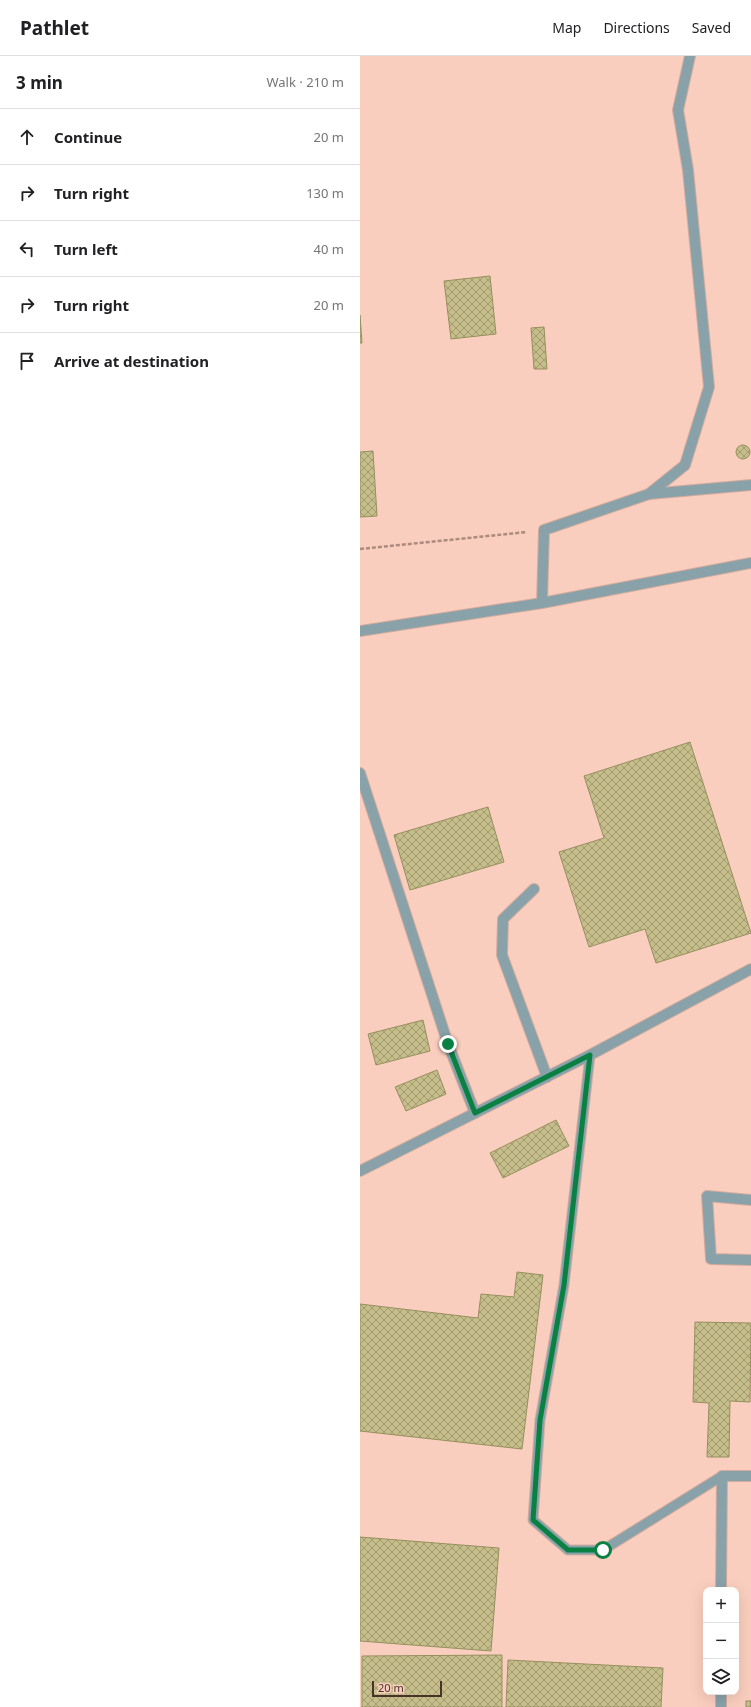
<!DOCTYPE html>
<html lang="en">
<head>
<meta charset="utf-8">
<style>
  :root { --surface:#fff; --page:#f6f6f6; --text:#202124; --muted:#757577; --line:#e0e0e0 }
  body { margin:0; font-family:"Noto Sans",sans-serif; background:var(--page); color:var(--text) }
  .controls { position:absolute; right:12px; bottom:12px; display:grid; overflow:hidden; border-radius:8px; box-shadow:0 4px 16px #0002 }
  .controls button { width:36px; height:36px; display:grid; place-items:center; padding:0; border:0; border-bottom:1px solid var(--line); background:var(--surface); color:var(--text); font:20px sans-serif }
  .scale { position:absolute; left:12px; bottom:10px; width:70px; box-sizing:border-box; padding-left:4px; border:2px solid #48322a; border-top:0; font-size:11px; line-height:14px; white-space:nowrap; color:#48322a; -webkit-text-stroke:3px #facebe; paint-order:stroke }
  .stop { position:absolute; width:12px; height:12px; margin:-9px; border:3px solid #0b8043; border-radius:50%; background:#fff }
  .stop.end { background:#0b8043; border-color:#fff; box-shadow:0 1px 4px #0008 }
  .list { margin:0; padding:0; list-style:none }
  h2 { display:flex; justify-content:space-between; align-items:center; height:52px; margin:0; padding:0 16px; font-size:17px }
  h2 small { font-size:13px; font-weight:400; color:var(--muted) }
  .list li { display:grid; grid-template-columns:26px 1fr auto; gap:12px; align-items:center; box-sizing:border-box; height:56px; padding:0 16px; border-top:1px solid var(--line) }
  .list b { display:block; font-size:15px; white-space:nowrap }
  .list em { font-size:13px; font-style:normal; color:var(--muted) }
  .icon { flex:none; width:22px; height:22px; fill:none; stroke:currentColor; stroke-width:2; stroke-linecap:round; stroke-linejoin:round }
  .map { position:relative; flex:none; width:391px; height:1651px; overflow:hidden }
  header { display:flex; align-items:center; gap:24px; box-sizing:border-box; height:56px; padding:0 20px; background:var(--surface); border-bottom:1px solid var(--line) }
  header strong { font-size:19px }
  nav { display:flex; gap:22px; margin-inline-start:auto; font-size:14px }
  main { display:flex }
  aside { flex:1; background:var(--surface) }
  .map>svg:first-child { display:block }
</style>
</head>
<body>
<header>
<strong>Pathlet</strong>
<nav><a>Map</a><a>Directions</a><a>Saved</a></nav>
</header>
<main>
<aside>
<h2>3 min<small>Walk · 210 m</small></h2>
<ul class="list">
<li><svg class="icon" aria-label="ahead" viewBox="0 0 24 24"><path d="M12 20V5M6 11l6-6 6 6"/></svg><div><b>Continue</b></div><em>20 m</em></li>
<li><svg class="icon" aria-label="right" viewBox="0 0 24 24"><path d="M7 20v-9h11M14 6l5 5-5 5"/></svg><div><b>Turn right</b></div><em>130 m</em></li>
<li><svg class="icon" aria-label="left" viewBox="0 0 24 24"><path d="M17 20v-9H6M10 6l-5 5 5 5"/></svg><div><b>Turn left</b></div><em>40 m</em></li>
<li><svg class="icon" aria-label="right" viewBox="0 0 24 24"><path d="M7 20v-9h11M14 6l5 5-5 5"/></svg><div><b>Turn right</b></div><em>20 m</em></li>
<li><svg class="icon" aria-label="arrive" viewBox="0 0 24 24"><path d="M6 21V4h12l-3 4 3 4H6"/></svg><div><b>Arrive at destination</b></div></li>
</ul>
</aside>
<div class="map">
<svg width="391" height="1651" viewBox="0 0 391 1651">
  <defs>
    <pattern id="building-cross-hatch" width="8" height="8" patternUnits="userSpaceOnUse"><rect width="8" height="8" fill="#c5be8a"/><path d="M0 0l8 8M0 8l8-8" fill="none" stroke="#a29b71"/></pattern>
  </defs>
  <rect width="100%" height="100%" fill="#facebe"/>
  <g fill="url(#building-cross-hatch)" stroke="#968f5e">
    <polygon points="130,220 136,278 91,283 84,225"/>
    <polygon points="0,259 2,287 0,287"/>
    <polygon points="184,271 187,313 174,313 171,272"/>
    <circle cx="383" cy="396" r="7"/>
    <polygon points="13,395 17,460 0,461 0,396"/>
    <polygon points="330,686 391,877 296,907 285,873 229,891 199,796 244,782 224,720"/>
    <polygon points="128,751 144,806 50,834 34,779"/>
    <polygon points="63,964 70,995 16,1009 8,978"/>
    <polygon points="77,1014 86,1038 46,1055 35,1031"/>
    <polygon points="196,1064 209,1090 143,1122 130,1097"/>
    <polygon points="157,1216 183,1219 162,1393 0,1375 0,1248 118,1262 121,1238 154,1241"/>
    <polygon points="335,1266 391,1267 390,1346 370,1345 369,1401 347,1401 349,1347 333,1346"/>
    <polygon points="0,1481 139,1492 131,1595 0,1585"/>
    <polygon points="142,1599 142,1651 2,1651 2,1600"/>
    <polygon points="148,1604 303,1612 301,1651 146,1651"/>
    <rect x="386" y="1645" width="5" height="6"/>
  </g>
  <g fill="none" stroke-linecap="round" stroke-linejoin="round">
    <g stroke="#d3ac9d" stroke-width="11">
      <polyline id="lane" points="230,999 204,1229 180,1364 173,1464 208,1494 243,1494 362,1420"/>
    </g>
    <g stroke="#d3ac9d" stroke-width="12">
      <g id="street">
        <polyline points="289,438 391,429"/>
        <polyline points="182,547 184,474 289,438 325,409 349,331 328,114 318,54 330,0"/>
        <polyline points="0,575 182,547 391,507"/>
        <polyline points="0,717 88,988 115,1057"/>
        <polyline points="174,833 143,863 142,899 187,1021"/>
        <polyline points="0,1115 230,999 391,913"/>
        <polyline points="391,1144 347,1140 351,1203 391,1204"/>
        <polyline points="361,1534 362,1420 391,1420"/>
        <polyline points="361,1651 361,1636"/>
      </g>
    </g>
    <polyline stroke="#ad8a7e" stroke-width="2.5" stroke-dasharray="4 2" stroke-linecap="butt" points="0,493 167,476"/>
    <use href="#lane" stroke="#89a2aa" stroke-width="9"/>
    <use href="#street" stroke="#89a2aa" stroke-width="10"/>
  </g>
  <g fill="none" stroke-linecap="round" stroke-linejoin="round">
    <polyline stroke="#0b8043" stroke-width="5" points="88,988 115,1057 230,999 204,1229 180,1364 173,1464 208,1494 243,1494"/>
  </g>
</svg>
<div class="controls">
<button>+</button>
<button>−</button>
<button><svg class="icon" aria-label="layers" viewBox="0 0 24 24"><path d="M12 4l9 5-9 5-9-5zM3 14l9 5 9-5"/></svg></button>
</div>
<div class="scale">20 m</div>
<div class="stop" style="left:243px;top:1494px"></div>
<div class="stop end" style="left:88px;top:988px"></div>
</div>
</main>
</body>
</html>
